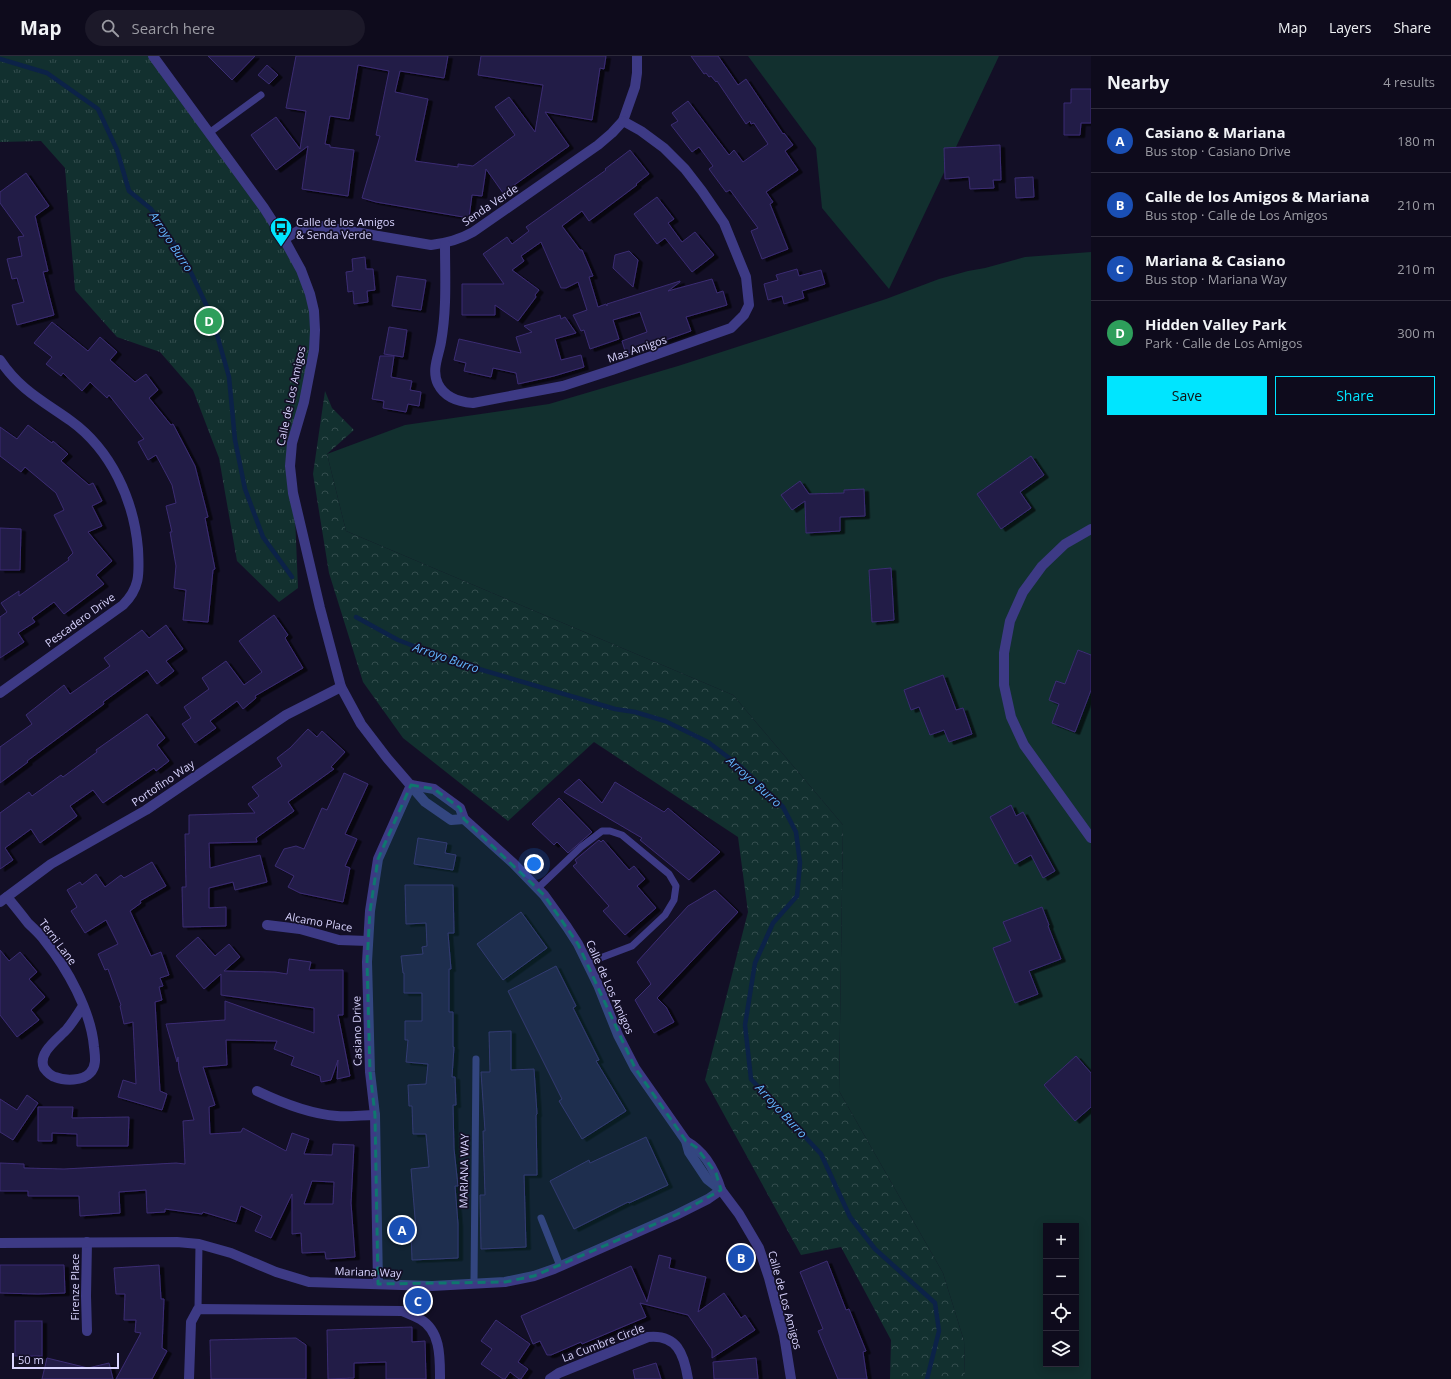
<!DOCTYPE html>
<html lang="en">
<head>
<meta charset="utf-8">
<style>
  :root { --surface:#0e0b1c; --page:#1c1929; --text:#f1f3f6; --muted:#9b9ba3; --line:#2e2b3b; --accent:#00e5ff }
  body { margin:0; font-family:"Open Sans",sans-serif; background:var(--page); color:var(--text) }
  .controls { position:absolute; right:12px; bottom:12px; display:grid; overflow:hidden; border-radius:0px; box-shadow:0 2px 10px #0003 }
  .controls button { width:36px; height:36px; display:grid; place-items:center; padding:0; border:0; border-bottom:1px solid var(--line); background:var(--surface); color:var(--text); font:20px sans-serif }
  .scale { position:absolute; left:12px; bottom:10px; width:107px; box-sizing:border-box; padding-left:4px; border:2px solid #d9d4ff; border-top:0; font-size:11px; line-height:14px; white-space:nowrap; color:#d9d4ff; -webkit-text-stroke:3px #130f26; paint-order:stroke }
  .you { position:absolute; left:534px; top:808px; width:14px; height:14px; margin:-10px; border:3px solid #fff; border-radius:50%; background:#1a73e8; box-shadow:0 0 0 6px #1a73e833 }
  .badge { display:grid; place-items:center; width:26px; height:26px; border-radius:50%; background:var(--accent); color:#fff; font-size:13px; font-weight:700 }
  .pin { position:absolute; translate:-50% -50%; border:2px solid #fff; box-shadow:0 1px 4px #0006 }
  .list { margin:0; padding:0; list-style:none }
  h2 { display:flex; justify-content:space-between; align-items:center; height:52px; margin:0; padding:0 16px; font-size:17px }
  h2 small { font-size:13px; font-weight:400; color:var(--muted) }
  .list li { display:grid; grid-template-columns:26px 1fr auto; gap:12px; align-items:center; box-sizing:border-box; height:64px; padding:0 16px; border-top:1px solid var(--line) }
  .list b { display:block; font-size:15px; white-space:nowrap }
  .list p { margin:0; font-size:13px; white-space:nowrap; color:var(--muted) }
  .list em { font-size:13px; font-style:normal; color:var(--muted) }
  .actions { display:flex; gap:8px; padding:12px 16px }
  .actions a { flex:1; padding:9px 0; border:1px solid var(--accent); border-radius:0px; text-align:center; font-size:14px; color:var(--accent) }
  .actions .main { background:var(--accent); color:#111 }
  .icon { flex:none; width:22px; height:22px; fill:none; stroke:currentColor; stroke-width:2; stroke-linecap:round; stroke-linejoin:round }
  .map { position:relative; flex:none; width:1091px; height:1323px; overflow:hidden }
  header { display:flex; align-items:center; gap:24px; box-sizing:border-box; height:56px; padding:0 20px; background:var(--surface); border-bottom:1px solid var(--line) }
  header strong { font-size:19px }
  nav { display:flex; gap:22px; margin-inline-start:auto; font-size:14px }
  .search { width:280px; height:36px; background:var(--page); display:flex; align-items:center; gap:10px; box-sizing:border-box; padding:0 14px; border-radius:22px; color:var(--muted); font-size:15px }
  main { display:flex }
  aside { flex:1; background:var(--surface) }
  .map>svg:first-child { display:block }
</style>
</head>
<body>
<header>
<strong>Map</strong>
<div class="search"><svg class="icon" aria-label="search" viewBox="0 0 24 24"><circle cx="10" cy="10" r="6"/><path d="M15 15l6 6"/></svg>Search here</div>
<nav><a>Map</a><a>Layers</a><a>Share</a></nav>
</header>
<main>
<div class="map">
<svg width="1091" height="1323" viewBox="0 0 1091 1323">
  <defs>
    <pattern id="forest-crowns" width="20" height="18" patternUnits="userSpaceOnUse"><rect width="20" height="18" fill="#12302f"/><path d="M2 6a3 3 0 1 1 6 0M12 15a3 3 0 1 1 6 0" fill="none" stroke="#344d4e"/></pattern>
    <pattern id="park-tufts" width="24" height="20" patternUnits="userSpaceOnUse"><rect width="24" height="20" fill="#12302f"/><path d="M3 7l-1-3M5 7V3M7 7l1-3M15 17l-1-3M17 17v-4M19 17l1-3" fill="none" stroke="#344d4e"/></pattern>
    <filter id="shadow"><feDropShadow dx="4.5" dy="2.5" stdDeviation="0" flood-color="#0009"/></filter>
  </defs>
  <rect width="100%" height="100%" fill="#130f26"/>
  <g fill="#12302f" fill-rule="evenodd">
    <polygon points="748,0 999,0 889,233 822,152 816,92"/>
    <path d="M1091 196V1323H965L964 1285 943 1217 839 1035 843 769 733 639 346 475 327 398 405 369 549 348 678 310 886 243 939 223 968 215 985 212 1025 201ZM1046 1170H1076V1308H1046Z"/>
  </g>
  <polygon fill="url(#forest-crowns)" points="325,335 332,352 354,374 327,398 346,475 733,639 843,769 839,1035 943,1217 964,1285 965,1323 890,1323 891,1284 841,1191 801,1199 705,1024 748,856 738,781 594,686 508,765 403,682 363,626 329,517 313,418"/>
  <polygon fill="url(#park-tufts)" points="0,0 153,0 264,152 301,214 315,274 292,387 298,532 279,546 237,505 219,402 193,334 160,296 117,281 75,234 65,112 41,85 0,86"/>
  <g fill="none" stroke-linecap="round" stroke-linejoin="round">
    <g stroke="#0c2248" stroke-width="4.5">
      <polyline points="0,3 47,17 98,53 117,94 129,135 151,153 185,204 212,261 229,321 235,384 245,433 263,481 292,521"/>
      <polyline points="356,561 398,584 455,606 615,653 635,656 665,665 708,686 741,711 783,751 796,776 800,807 797,840 773,867 755,907 745,969 751,1023 821,1098 850,1161 875,1193 935,1247 939,1275 927,1323"/>
    </g>
  </g>
  <g fill="#241b47" stroke="#3b2d73" fill-rule="evenodd" filter="url(#shadow)">
    <polygon points="208,0 255,0 232,24"/>
    <polygon points="296,0 448,0 444,22 400,15 395,36 428,43 415,105 458,111 458,108 473,110 515,79 495,51 509,41 535,76 543,29 478,19 481,0 606,0 604,13 600,12 592,64 545,56 569,90 503,137 486,113 482,140 472,139 469,162 376,146 362,142 380,80 376,79 389,15 358,9 349,63 330,60 325,88 330,89 330,91 354,94 348,140 302,133 308,90 276,114 251,79 276,61 300,93 306,55 286,52"/>
    <polygon points="691,0 718,0 738,29 746,23 783,78 784,77 793,89 785,95 798,114 766,136 773,146 770,148 788,193 762,203 751,175 758,172 730,134 726,136 709,113 713,110 699,91 692,96 671,69 678,65 672,57 688,45 729,99 734,94 743,106 768,88 754,67 751,68 750,65 746,68 717,25 716,26 711,20 709,21 706,17 704,18"/>
    <polygon points="267,9 278,19 269,28 258,19"/>
    <polygon points="1071,33 1091,33 1091,67 1081,67 1080,79 1064,79 1064,47 1071,47"/>
    <polygon points="1000,89 1001,124 993,124 994,132 970,133 969,121 945,123 944,92"/>
    <polygon points="630,94 649,118 636,128 637,129 589,165 582,155 562,170 580,194 582,194 593,220 589,221 598,251 606,248 607,250 607,248 680,225 680,226 668,235 712,223 717,237 723,235 727,249 686,261 691,275 626,298 622,285 647,276 640,256 613,264 619,283 590,293 584,274 581,275 573,259 587,254 578,226 566,232 561,232 541,186 521,200 524,205 512,214 539,234 535,239 536,241 518,265 495,249 495,259 462,259 462,228 504,228 483,198 507,181 512,188 529,175 526,171 606,114 605,113"/>
    <polygon points="26,117 49,150 35,160 48,215 43,216 54,259 17,269 12,249 24,246 17,222 12,223 7,203 22,200 18,181 24,180 0,147 0,136"/>
    <polygon points="1033,121 1034,141 1016,142 1015,122"/>
    <polygon points="657,141 674,163 668,167 682,186 695,176 714,199 692,216 665,182 657,188 634,158"/>
    <polygon points="629,195 638,204 633,231 613,212 615,199"/>
    <polygon points="365,201 366,213 373,213 375,234 367,235 368,246 354,248 353,235 348,236 346,216 353,215 352,203"/>
    <polygon points="797,213 799,220 821,214 825,228 802,235 804,242 784,248 782,240 768,244 764,228 778,224 776,219"/>
    <polygon points="397,220 426,224 421,254 392,250"/>
    <polygon points="560,259 561,263 565,261 576,277 555,283 561,304 581,299 584,311 554,320 518,328 516,317 493,312 491,321 464,315 466,307 454,304 459,283 521,297 516,281 532,276 524,270"/>
    <polygon points="52,266 88,295 100,281 117,296 110,304 135,326 146,318 158,334 149,342 171,369 173,368 195,410 208,461 205,462 215,513 213,514 208,566 183,564 186,534 174,532 176,510 170,476 172,476 166,450 176,447 172,429 156,399 148,404 138,386 144,383 109,339 107,342 90,326 82,335 63,317 61,320 46,308 52,301 34,287"/>
    <polygon points="389,271 407,274 403,301 384,298"/>
    <polygon points="380,300 394,300 391,321 412,325 410,334 421,336 419,350 408,348 406,356 383,352 384,345 372,343"/>
    <polygon points="28,369 52,387 53,385 68,398 61,405 89,429 93,427 102,445 92,450 102,470 88,476 112,505 96,519 104,528 64,558 54,546 32,562 35,566 18,577 24,586 0,602 0,561 7,556 1,547 19,535 19,540 69,504 68,502 73,497 54,459 64,454 56,437 25,411 21,416 0,400 0,371 17,383"/>
    <polygon points="1031,400 1044,419 1020,436 1031,452 1001,473 977,438"/>
    <polygon points="800,425 809,438 844,437 844,434 864,433 865,460 840,461 840,475 806,477 805,445 792,454 781,439"/>
    <polygon points="0,472 21,473 20,514 0,514"/>
    <polygon points="891,512 894,564 872,566 869,514"/>
    <polygon points="274,559 288,579 285,582 303,612 255,640 256,642 243,653 237,645 210,665 216,672 195,687 182,668 191,662 184,651 209,633 202,622 226,605 244,629 262,616 239,585"/>
    <polygon points="166,569 183,593 166,605 174,615 157,628 147,614 103,646 104,648 27,705 28,706 0,727 0,691 32,668 26,659 64,629 70,638 110,610 104,602 142,574 149,582"/>
    <polygon points="1078,594 1091,599 1091,634 1075,676 1052,667 1059,648 1049,644 1056,625 1065,628"/>
    <polygon points="943,619 956,654 963,652 972,678 949,686 944,674 930,679 919,651 911,654 904,634"/>
    <polygon points="147,658 165,682 157,689 169,705 156,715 154,712 103,747 93,734 70,750 77,760 40,787 31,773 5,792 13,804 0,813 0,757 29,736 32,740 61,719 63,721 97,696 96,694"/>
    <polygon points="308,673 317,681 322,675 345,696 331,711 334,713 288,746 294,755 256,782 257,786 209,787 210,812 260,799 267,826 235,834 233,826 209,832 209,852 226,851 226,870 183,871 182,831 186,831 185,778 189,778 189,759 255,757 248,748 259,740 252,731 282,710 277,702 290,692"/>
    <polygon points="344,717 368,728 345,778 357,783 345,810 350,812 343,846 300,837 288,831 294,820 275,810 284,793 296,790 304,793 322,752 327,754"/>
    <polygon points="579,723 602,747 615,726 664,756 668,752 720,796 689,824 640,784 642,782 564,736"/>
    <polygon points="559,742 592,776 568,797 557,786 554,789 532,768"/>
    <polygon points="1011,749 1016,760 1023,756 1055,815 1043,822 1031,799 1015,808 990,761"/>
    <polygon points="418,782 447,787 445,797 456,799 453,814 414,808"/>
    <polygon points="599,784 601,786 603,784 629,814 634,810 645,823 637,830 656,852 625,879 603,855 609,850 573,810 577,807 575,804"/>
    <polygon points="152,806 166,830 140,845 141,847 130,855 151,900 161,896 169,919 160,922 163,930 159,931 162,944 155,946 160,1035 167,1038 162,1054 118,1041 123,1024 136,1028 133,966 124,968 120,950 121,949 108,913 105,914 98,898 118,888 106,864 85,877 71,855 77,851 67,834 80,826 82,829 96,818 105,831 121,819 124,822"/>
    <polygon points="405,829 453,829 454,877 448,877 451,913 449,913 449,956 453,956 453,991 454,991 452,1021 455,1021 456,1049 453,1049 454,1093 458,1130 455,1130 458,1168 458,1202 412,1204 411,1174 416,1174 411,1113 429,1111 426,1078 413,1078 412,1050 409,1050 408,1029 426,1028 428,1008 406,1006 408,984 405,984 405,965 422,965 422,937 404,937 404,917 403,917 401,900 423,898 422,891 427,890 426,867 406,868"/>
    <polygon points="715,834 738,856 657,942 666,951 674,966 654,977 635,944 651,928 637,906 688,850"/>
    <polygon points="1042,851 1049,869 1048,870 1061,903 1029,915 1038,938 1015,947 993,892 1011,885 1003,866"/>
    <polygon points="521,856 547,892 503,924 477,888"/>
    <path d="M198 881 215 900 229 888 240 901 224 915 275 916 287 918 289 903 311 906 309 914H343V959H338L350 1020 337 1023 338 1004 331 1024 321 1026 320 1020 291 1009 294 1001 274 993 277 985 226 984 227 1009 203 1011 215 1049 209 1051 210 1078 241 1076 243 1072 286 1095 292 1077 309 1083 304 1098 332 1099 333 1088 354 1089 351 1147 355 1201 326 1203 325 1196 302 1197 301 1177 292 1178V1138L271 1182 255 1175 262 1160 241 1150 236 1166 203 1156 202 1158 165 1153V1156L147 1157 146 1134 119 1136 120 1157 80 1160 79 1140H28V1135H0V1107L24 1108V1112L64 1113 176 1107 185 1108 183 1065 194 1064 179 1014 178 1001 177 1006 166 968 225 964V945L314 977V952L221 939V918L204 933 176 900ZM312 1125 334 1126 333 1148H304Z"/>
    <polygon points="0,894 9,905 20,896 37,916 29,923 45,941 31,954 39,964 17,981 0,959"/>
    <polygon points="556,910 576,950 573,952 599,1004 596,1005 626,1055 582,1083 559,1045 562,1043 508,935"/>
    <polygon points="511,975 511,1014 534,1013 537,1058 536,1059 537,1119 524,1119 526,1191 481,1193 480,1139 485,1139 483,1075 485,1075 481,1016 490,1016 489,976"/>
    <polygon points="1076,1000 1091,1017 1091,1051 1075,1065 1044,1029"/>
    <polygon points="27,1039 38,1047 13,1084 0,1076 0,1043 17,1054"/>
    <polygon points="38,1051 73,1051 72,1062 129,1061 128,1090 77,1090 77,1078 52,1077 52,1085 38,1085"/>
    <polygon points="646,1081 668,1129 629,1147 628,1146 574,1173 550,1125 589,1104 590,1107"/>
    <polygon points="659,1199 671,1202 669,1212 706,1221 698,1256 724,1237 741,1262 745,1259 755,1274 712,1302 712,1294 688,1259 640,1247 646,1261 582,1288 581,1286 551,1299 547,1299 540,1285 533,1288 521,1260 631,1210 647,1246"/>
    <polygon points="827,1205 846,1254 849,1253 866,1295 863,1296 867,1323 838,1323 818,1275 823,1273 800,1216"/>
    <polygon points="0,1209 64,1209 65,1237 38,1238 0,1237"/>
    <polygon points="159,1209 161,1243 164,1243 162,1292 167,1295 152,1323 116,1323 141,1277 135,1276 136,1264 124,1264 125,1238 116,1238 114,1212"/>
    <polygon points="496,1264 530,1288 518,1306 528,1313 521,1323 519,1323 510,1316 505,1323 503,1323 481,1308 492,1293 481,1285"/>
    <rect x="15" y="1265" width="27" height="35"/>
    <polygon points="412,1271 412,1286 425,1285 426,1323 386,1323 386,1306 354,1307 354,1322 328,1323 327,1274"/>
    <polygon points="296,1282 306,1289 306,1323 211,1323 210,1284"/>
    <polygon points="47,1302 88,1312 109,1307 113,1323 42,1323"/>
    <polygon points="756,1302 758,1323 714,1323 713,1306"/>
    <polygon points="656,1307 661,1323 635,1323 633,1314"/>
  </g>
  <g fill="none" stroke-linecap="round" stroke-linejoin="round">
    <g stroke="#3d3a85" stroke-width="7">
      <polyline points="209,77 261,39"/>
      <polyline points="538,832 581,791 602,775 610,775 622,779 669,818 676,830 674,844 665,859 632,890 587,907"/>
      <polyline points="541,1162 560,1210"/>
      <polyline points="474,1227 476,1003"/>
      <polyline points="198,1253 199,1188"/>
    </g>
    <g stroke="#3d3a85" stroke-width="10">
      <polyline points="153,0 264,152 284,183 301,214 310,238 314,255 315,274 314,294 304,346 292,387 290,410 293,437 320,552 341,631 361,668 387,702 425,746 451,764 464,763"/>
      <path d="M284 183C296 176 306 169 320 170L431 189C447 187 459 184 473 176L598 89 612 77 623 65 635 31 637 17V0"/>
      <path d="M445 188C445 220 447 253 441 286 439 299 431 314 438 328 445 342 459 346 473 347L563 330 612 314 731 272 744 259 749 249 746 221 724 167 702 135 685 113 664 92 641 75 623 65"/>
      <path d="M0 304C20 334 43 345 71 365 111 394 134 444 138 493 139 516 141 531 123 549L0 637"/>
      <polyline points="1091,473 1065,488 1042,510 1023,536 1010,565 1004,597 1004,629 1011,661 1024,689 1091,782"/>
      <polyline points="411,729 434,733 460,752 464,763 513,807 544,839 567,871 578,888 598,929 618,979 635,1012 686,1085 689,1096 707,1123 721,1134 739,1158 759,1192 769,1222 784,1279 791,1323"/>
      <path d="M7 841C14 849 21 858 28 867 34 873 40 878 45 885 67 912 91 955 94 991 95 1000 97 1010 90 1017 83 1025 65 1025 55 1021 51 1020 47 1016 44 1012 37 997 58 983 67 973 73 966 78 958 83 950"/>
      <polyline points="0,846 51,808 146,754 286,659 341,631"/>
      <polyline points="267,869 300,873 339,884 368,885"/>
      <path d="M257 1035C282 1047 309 1058 337 1060 350 1061 363 1059 375 1059"/>
      <path d="M686 1085C704 1095 715 1114 721 1134"/>
      <polyline points="87,1186 86,1240 87,1275"/>
      <polyline points="0,1187 177,1186 199,1188 231,1197 276,1216 309,1226 432,1230 505,1226 534,1220 554,1213 676,1159 708,1143 721,1134"/>
      <polyline points="378,1228 375,1059 370,1016 367,906 370,855 378,803 411,729"/>
      <path d="M189 1323 191 1266 198 1253 402 1255C408 1257 414 1260 420 1263 441 1275 440 1302 440 1323"/>
      <path d="M550 1323 559 1317 648 1281C677 1278 684 1298 688 1323"/>
    </g>
  </g>
  <path fill="#0f766e" fill-opacity="0.2" stroke="#0f766e" stroke-width="3" stroke-dasharray="8 5" stroke-linejoin="round" d="M411 729 434 733 460 752 464 763 544 839 578 888 635 1012 686 1085 696 1091 716 1117 721 1134 676 1159 534 1220 505 1226 378 1228 375 1059 370 1016 367 906 370 855 378 803Z"/>
  <defs>
    <g id="bus-pin" transform="scale(1.15)"><path d="M0 17L-7.5 6A9.5 9.5 0 1 1 7.5 6Z" fill="#00e5ff" stroke="#130f26"/><path d="M-5-6H5V4H4V6H2V4H-2V6H-4V4H-5ZM-3.5-4V0h7V-4ZM-3.5 1.2v1.5H-2V1.2ZM2 1.2v1.5H3.5V1.2Z" fill="#111"/></g>
  </defs>
  <g fill-rule="evenodd">
    <use href="#bus-pin" x="281" y="172"/>
  </g>
  <g text-anchor="middle" stroke-width="3.5" stroke-linejoin="round" paint-order="stroke">
    <g font-size="11" fill="#d9d4ff" stroke="#130f26">
      <text transform="translate(490 149) rotate(-34)" y="4">Senda Verde</text>
      <text transform="translate(637 293) rotate(-19)" y="4">Mas Amigos</text>
      <text transform="translate(291 340) rotate(-78)" y="4">Calle de Los Amigos</text>
      <text transform="translate(80 564) rotate(-36)" y="4">Pescadero Drive</text>
      <text transform="translate(163 727) rotate(-34)" y="4">Portofino Way</text>
      <text transform="translate(319 866) rotate(10)" y="4">Alcamo Place</text>
      <text transform="translate(58 886) rotate(53)" y="4">Terni Lane</text>
      <text transform="translate(610 931) rotate(66)" y="4">Calle de Los Amigos</text>
      <text transform="translate(357 975) rotate(-91)" y="4">Casiano Drive</text>
      <text transform="translate(464 1115) rotate(-89)" y="4">MARIANA WAY</text>
      <text transform="translate(368 1216) rotate(2)" y="4">Mariana Way</text>
      <text transform="translate(75 1231) rotate(-90)" y="4">Firenze Place</text>
      <text transform="translate(785 1244) rotate(75)" y="4">Calle de Los Amigos</text>
      <text transform="translate(603 1287) rotate(-21)" y="4">La Cumbre Circle</text>
    </g>
    <g font-size="11" fill="#d9d4ff" stroke="#130f26" text-anchor="start">
      <text x="296" y="170">Calle de los Amigos<tspan x="296" dy="13">&amp; Senda Verde</tspan></text>
    </g>
    <g font-size="12" font-style="italic" fill="#62b6ff" stroke="#130f26">
      <text transform="translate(171 186) rotate(57)" y="4">Arroyo Burro</text>
      <text transform="translate(446 602) rotate(19)" y="4">Arroyo Burro</text>
      <text transform="translate(754 726) rotate(42)" y="4">Arroyo Burro</text>
      <text transform="translate(781 1055) rotate(47)" y="4">Arroyo Burro</text>
    </g>
  </g>
</svg>
<div class="controls">
<button>+</button>
<button>−</button>
<button><svg class="icon" aria-label="locate" viewBox="0 0 24 24"><circle cx="12" cy="12" r="6"/><path d="M12 2v4M12 18v4M2 12h4M18 12h4"/></svg></button>
<button><svg class="icon" aria-label="layers" viewBox="0 0 24 24"><path d="M12 4l9 5-9 5-9-5zM3 14l9 5 9-5"/></svg></button>
</div>
<div class="scale">50 m</div>
<div class="you"></div>
<div class="pin badge" style="left:402px;top:1174px;background:#1a4fb4">A</div>
<div class="pin badge" style="left:741px;top:1202px;background:#1a4fb4">B</div>
<div class="pin badge" style="left:418px;top:1245px;background:#1a4fb4">C</div>
<div class="pin badge" style="left:209px;top:265px;background:#2e9e5b">D</div>
</div>
<aside>
<h2>Nearby<small>4 results</small></h2>
<ul class="list">
<li><span class="badge" style="background:#1a4fb4">A</span><div><b>Casiano &amp; Mariana</b><p>Bus stop · Casiano Drive</p></div><em>180 m</em></li>
<li><span class="badge" style="background:#1a4fb4">B</span><div><b>Calle de los Amigos &amp; Mariana</b><p>Bus stop · Calle de Los Amigos</p></div><em>210 m</em></li>
<li><span class="badge" style="background:#1a4fb4">C</span><div><b>Mariana &amp; Casiano</b><p>Bus stop · Mariana Way</p></div><em>210 m</em></li>
<li><span class="badge" style="background:#2e9e5b">D</span><div><b>Hidden Valley Park</b><p>Park · Calle de Los Amigos</p></div><em>300 m</em></li>
</ul>
<div class="actions"><a class="main">Save</a><a>Share</a></div>
</aside>
</main>
</body>
</html>
